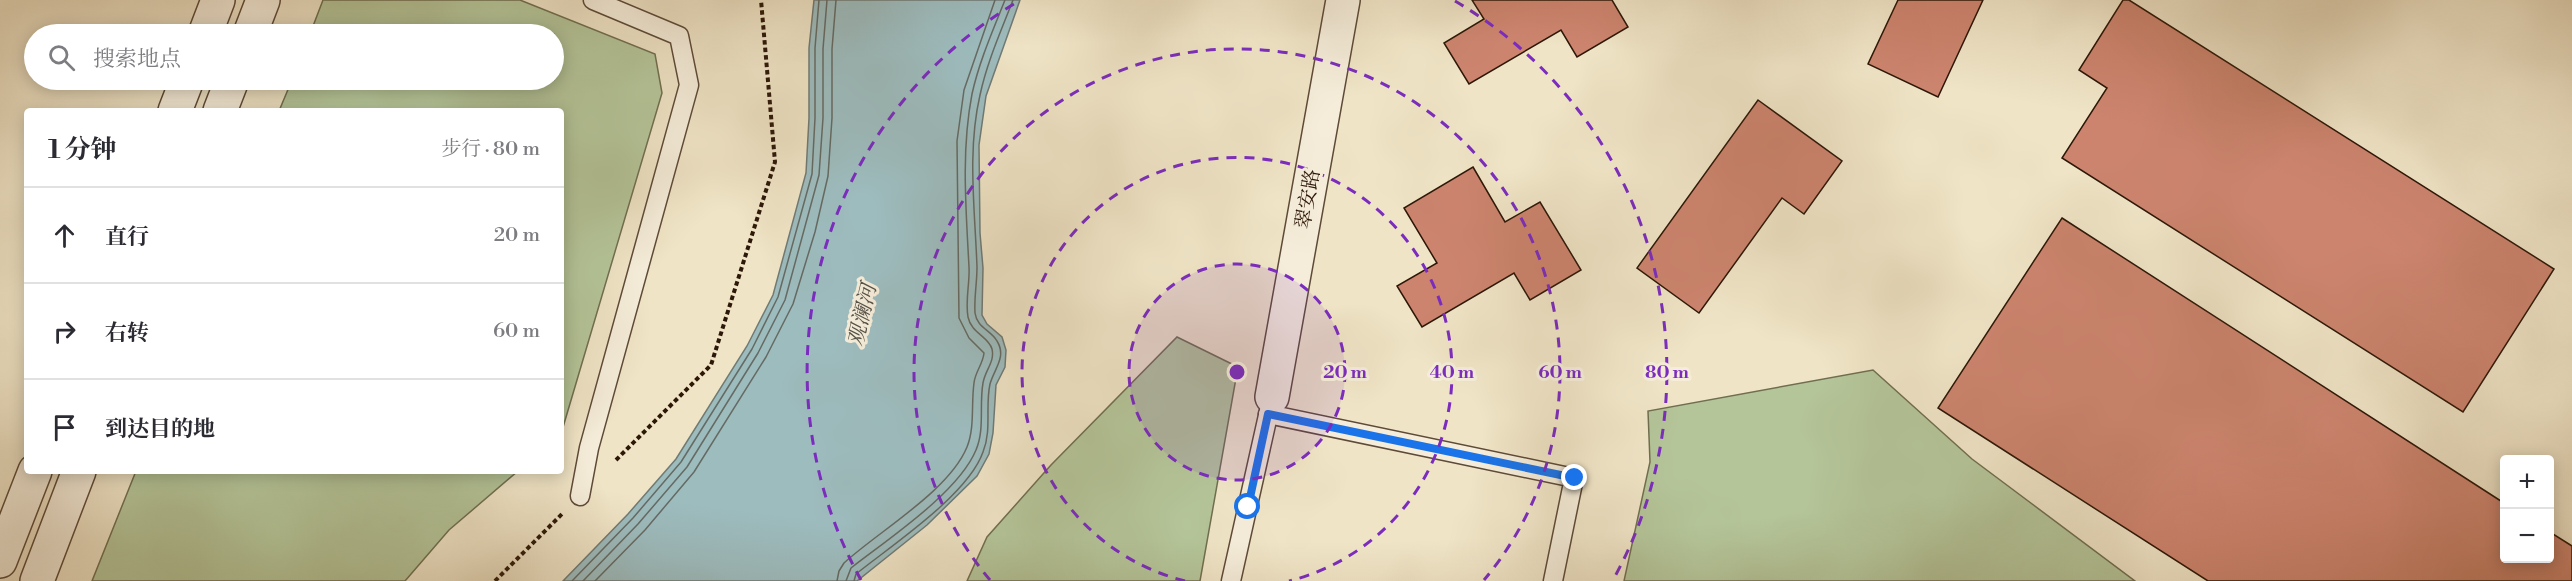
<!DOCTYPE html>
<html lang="zh">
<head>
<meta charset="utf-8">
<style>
  :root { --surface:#fff; --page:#f2f2f3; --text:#2b2b33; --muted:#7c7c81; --line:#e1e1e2 }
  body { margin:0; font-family:"Libre Bodoni","Noto Serif SC",serif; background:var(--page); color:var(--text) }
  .controls { position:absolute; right:18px; bottom:18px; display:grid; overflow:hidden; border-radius:6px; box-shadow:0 3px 15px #0003 }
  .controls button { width:54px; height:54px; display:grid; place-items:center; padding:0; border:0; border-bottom:2px solid var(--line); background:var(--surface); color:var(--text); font:30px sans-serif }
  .stop { position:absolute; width:18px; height:18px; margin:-14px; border:4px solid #1a73e8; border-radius:50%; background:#fff }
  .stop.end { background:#1a73e8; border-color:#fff; box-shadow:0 2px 6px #0008 }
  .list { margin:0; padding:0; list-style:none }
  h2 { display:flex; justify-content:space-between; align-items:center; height:78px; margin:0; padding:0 24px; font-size:26px }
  h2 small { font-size:20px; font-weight:400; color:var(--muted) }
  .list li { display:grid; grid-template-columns:39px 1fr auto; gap:18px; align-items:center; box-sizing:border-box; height:96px; padding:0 24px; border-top:2px solid var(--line) }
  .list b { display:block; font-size:22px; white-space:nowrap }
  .list em { font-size:20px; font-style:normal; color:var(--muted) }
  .icon { flex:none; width:33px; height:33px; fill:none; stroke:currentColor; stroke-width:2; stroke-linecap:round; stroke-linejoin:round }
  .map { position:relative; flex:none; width:2572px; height:581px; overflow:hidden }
  .search { position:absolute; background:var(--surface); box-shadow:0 3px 15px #0003; left:24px; top:24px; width:540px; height:66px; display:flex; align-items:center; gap:15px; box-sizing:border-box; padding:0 21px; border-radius:33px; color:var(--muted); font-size:22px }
  .panel { position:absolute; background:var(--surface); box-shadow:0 3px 15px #0003; left:24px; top:108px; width:540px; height:366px; border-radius:6px }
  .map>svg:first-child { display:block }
</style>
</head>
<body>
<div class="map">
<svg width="2572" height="581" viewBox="0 0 2572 581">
  <rect width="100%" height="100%" fill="#efe4c6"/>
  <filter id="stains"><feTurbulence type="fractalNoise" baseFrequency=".00333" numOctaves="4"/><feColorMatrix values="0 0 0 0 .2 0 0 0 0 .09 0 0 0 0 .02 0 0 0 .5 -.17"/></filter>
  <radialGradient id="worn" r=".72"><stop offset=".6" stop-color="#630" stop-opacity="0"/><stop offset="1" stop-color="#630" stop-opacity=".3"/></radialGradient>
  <g fill="#b4c599" stroke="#706e50" stroke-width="1.5">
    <polygon points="323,0 520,0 655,54 662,93 561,434 561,111 279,111 292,80 554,80 554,34 310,34"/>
    <polygon points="1177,337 1238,367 1200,581 967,581 987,537 1051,465"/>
    <polygon points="1873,370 1972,459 2135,581 1624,581 1650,462 1648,411"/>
    <polygon points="136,471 518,471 449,530 405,581 92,581"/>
  </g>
  <polygon fill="#9dbcbe" stroke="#707a75" stroke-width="1.5" points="814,0 1020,0 986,96 979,145 980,233 983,268 982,315 987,324 1002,337 1006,350 1005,367 996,385 993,433 989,454 977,476 927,525 857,581 563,581 628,514 676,459 747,346 773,295 806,173 809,118 809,48"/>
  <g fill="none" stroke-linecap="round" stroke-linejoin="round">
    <g stroke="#656a63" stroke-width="1.5">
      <polyline points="572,581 633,518 681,462 752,349 778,297 812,174 815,118 815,48 819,0"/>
      <polyline points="583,581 638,524 687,467 758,353 785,300 819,175 823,118 823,49 827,0"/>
      <polyline points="595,581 645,530 694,472 766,357 793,304 815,232 828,176 832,118 832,49 836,0"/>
      <path d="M837 581 839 571 844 563C879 531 949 491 967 447 975 427 971 404 974 383 975 372 983 364 984 353L969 338 959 318 957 141 964 90 995 0"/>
      <path d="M846 581 851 568C888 539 958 493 976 450 985 429 979 405 983 383 985 370 995 362 992 349 989 337 971 333 968 317 965 300 970 283 969 267 966 209 961 151 972 94 979 62 993 30 1005 0"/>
      <path d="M854 581 856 574C892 545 968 495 983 452 992 430 985 406 990 384 994 369 1007 357 997 341 991 330 977 328 975 313 974 298 977 283 977 267 975 210 967 151 980 95 987 62 1001 31 1013 0"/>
    </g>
  </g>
  <g fill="#cc846e" stroke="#2d1708" stroke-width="1.5">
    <polygon points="1472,0 1612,0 1628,27 1577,57 1561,30 1469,84 1444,43 1484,19"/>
    <polygon points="1898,0 1983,0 1938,97 1868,64"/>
    <polygon points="2123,0 2129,0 2554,269 2463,412 2062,158 2107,88 2079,70"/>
    <polygon points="1758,100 1842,161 1804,214 1782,198 1699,313 1637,268"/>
    <polygon points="1473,167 1505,222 1540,202 1581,270 1530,300 1514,273 1422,327 1397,286 1437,263 1404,208"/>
    <polygon points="2062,218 2504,503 2504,558 2550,558 2550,532 2572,546 2572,581 2208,581 1938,408"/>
  </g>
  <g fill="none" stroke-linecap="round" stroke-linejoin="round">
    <g stroke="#5e4a38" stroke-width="21">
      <g id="service">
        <polyline points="1268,414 1574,478 1553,581"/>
        <polyline points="580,496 589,448 689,85 679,36 593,0"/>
        <polyline points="1231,581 1271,402"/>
      </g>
    </g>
    <g stroke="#5e4a38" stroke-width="36">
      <polyline id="minor" points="1272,397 1343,0"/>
    </g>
    <g stroke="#5e4a38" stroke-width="36">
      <g id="tertiary">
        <polyline points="205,34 218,0"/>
        <polyline points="250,34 263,0"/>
        <polyline points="175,111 187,80"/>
        <polyline points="220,111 232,80"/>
        <polyline points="0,561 35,471"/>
        <polyline points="37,581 79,471"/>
      </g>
    </g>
    <g stroke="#2d1708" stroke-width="4" stroke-dasharray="4.5 3" stroke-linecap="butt">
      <polyline points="616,460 711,365 775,162 761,0"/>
      <polyline points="495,581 562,514"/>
    </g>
    <use href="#service" stroke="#f5edda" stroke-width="18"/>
    <use href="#minor" stroke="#f5edda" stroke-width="33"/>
    <use href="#tertiary" stroke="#f5edda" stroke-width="33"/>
  </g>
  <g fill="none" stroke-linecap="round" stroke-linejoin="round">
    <polyline stroke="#1a73e8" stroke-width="8" points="1248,507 1268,414 1575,478"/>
  </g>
  <circle cx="1237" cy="372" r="108" fill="#7b2cbf" fill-opacity=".12"/>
  <g fill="none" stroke="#7b2cbf" stroke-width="3" stroke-dasharray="10 8">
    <circle cx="1237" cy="372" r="108"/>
    <path d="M1185 581A215 215 0 1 1 1289 581"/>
    <path d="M990 580A323 323 0 1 1 1484 580"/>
    <path d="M861 580A430 430 0 0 1 1019 1M1455 1A430 430 0 0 1 1613 580"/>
  </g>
  <g text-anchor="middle" stroke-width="6" stroke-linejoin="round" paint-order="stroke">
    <g font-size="20" fill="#2d1708" stroke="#f5edda">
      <text transform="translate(1307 199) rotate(-80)" y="7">翠安路</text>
    </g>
    <g font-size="21" font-style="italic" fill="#545148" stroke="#f5edda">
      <text transform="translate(862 315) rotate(-77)" y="7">观澜河</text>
    </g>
  </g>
  <circle cx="1237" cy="372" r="9" fill="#7b2cbf" stroke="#f5edda" stroke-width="3"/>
  <g font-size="18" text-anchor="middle" font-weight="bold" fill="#7b2cbf" stroke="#f5edda" stroke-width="6" stroke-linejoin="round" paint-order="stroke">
    <text x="1345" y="378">20 m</text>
    <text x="1452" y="378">40 m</text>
    <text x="1560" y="378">60 m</text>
    <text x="1667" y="378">80 m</text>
  </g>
  <rect width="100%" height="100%" filter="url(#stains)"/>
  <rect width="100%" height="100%" fill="url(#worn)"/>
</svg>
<div class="controls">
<button>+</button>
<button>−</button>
</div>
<div class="stop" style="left:1248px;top:507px"></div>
<div class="stop end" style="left:1575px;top:478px"></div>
<div class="search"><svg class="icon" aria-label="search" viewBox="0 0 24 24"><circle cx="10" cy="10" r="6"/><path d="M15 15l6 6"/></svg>搜索地点</div>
<section class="panel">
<h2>1 分钟<small>步行 · 80 m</small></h2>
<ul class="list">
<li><svg class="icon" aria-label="ahead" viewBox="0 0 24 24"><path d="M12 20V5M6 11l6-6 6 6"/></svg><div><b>直行</b></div><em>20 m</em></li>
<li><svg class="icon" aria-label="right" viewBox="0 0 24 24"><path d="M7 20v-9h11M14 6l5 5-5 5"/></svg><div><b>右转</b></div><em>60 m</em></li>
<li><svg class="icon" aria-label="arrive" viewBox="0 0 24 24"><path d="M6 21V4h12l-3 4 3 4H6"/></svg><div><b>到达目的地</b></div></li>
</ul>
</section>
</div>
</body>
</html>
